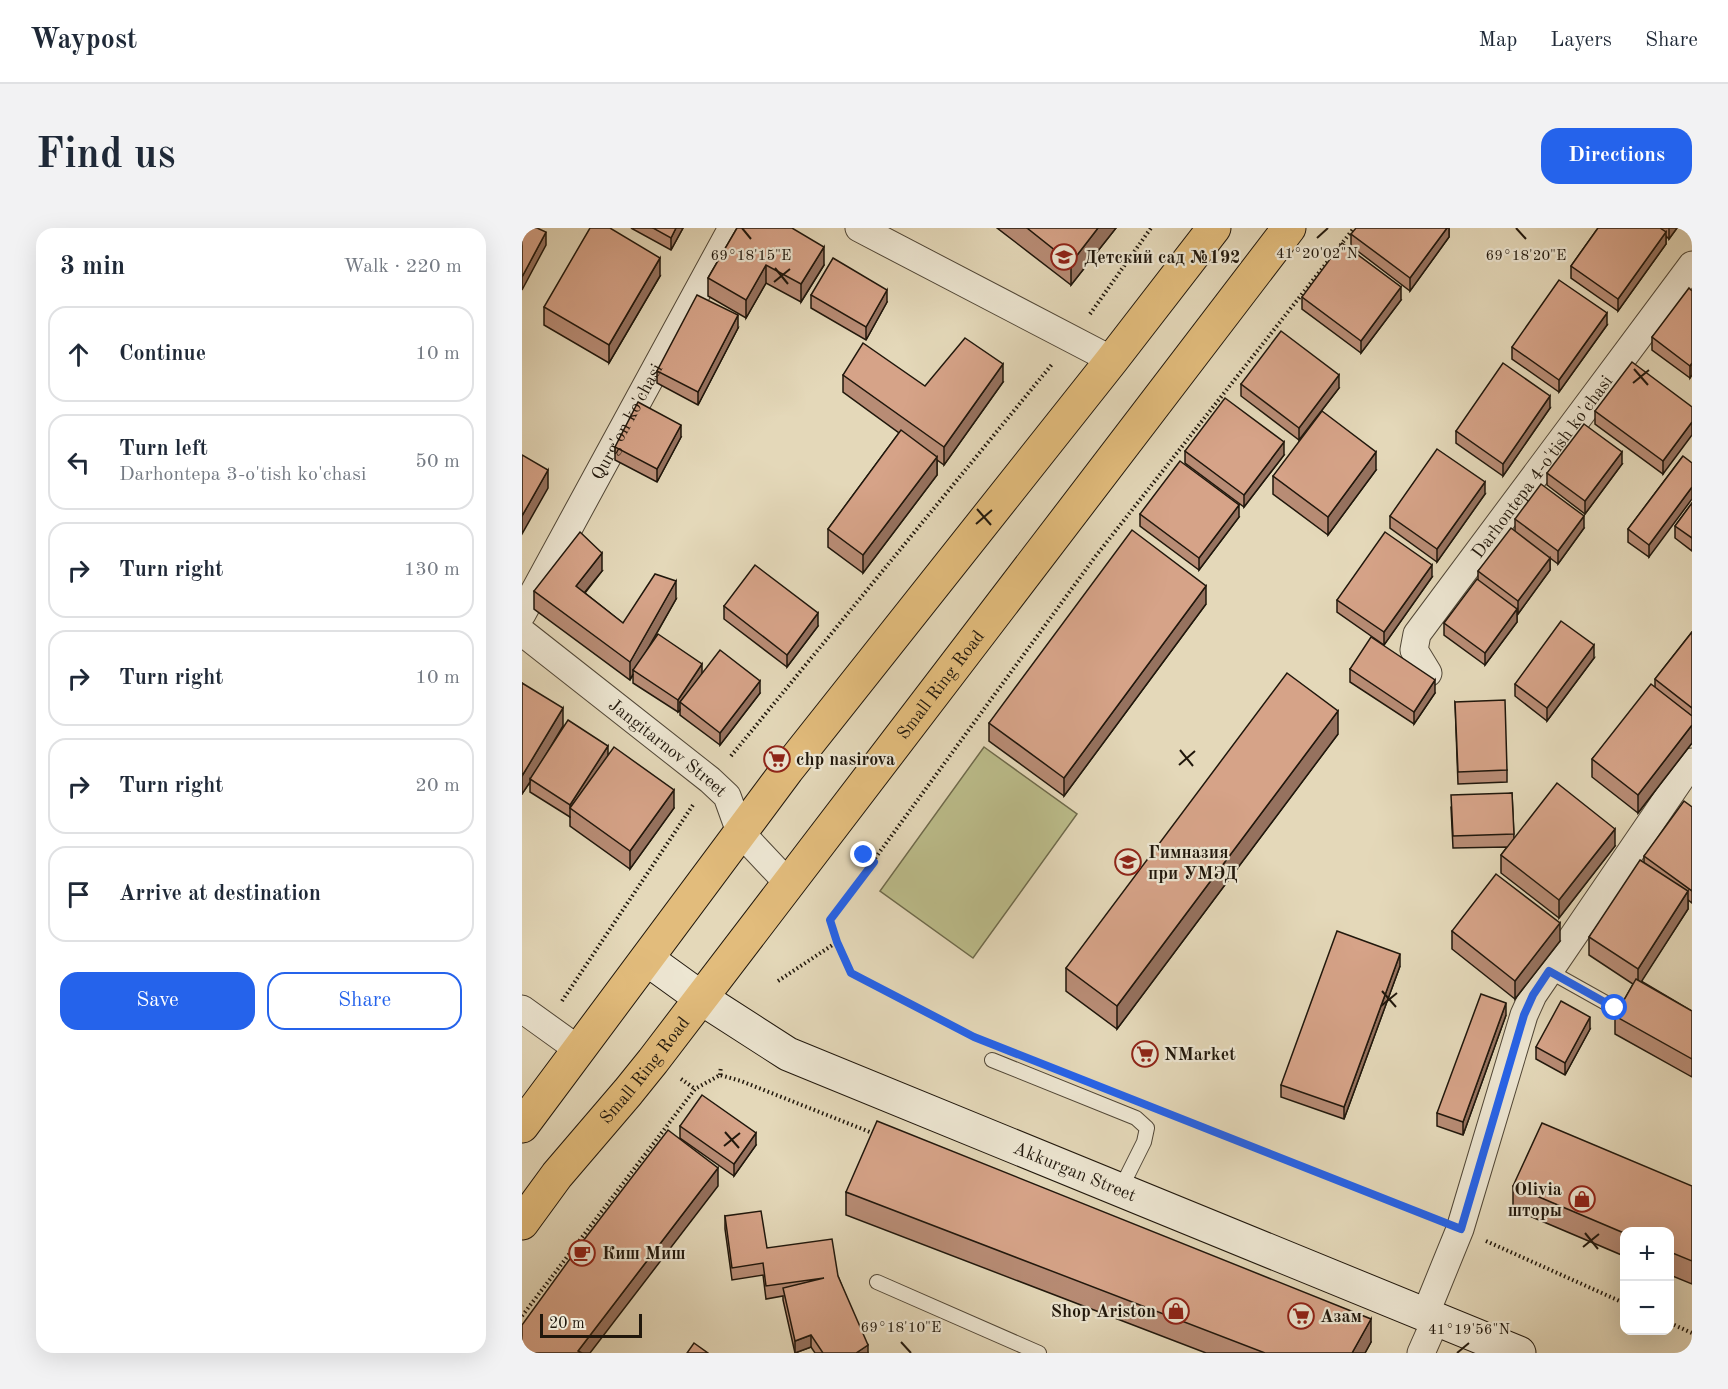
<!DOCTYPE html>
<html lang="en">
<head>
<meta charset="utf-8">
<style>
  :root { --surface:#fff; --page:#f2f2f3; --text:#1f2937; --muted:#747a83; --line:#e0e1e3; --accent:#2563eb }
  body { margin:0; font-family:"Old Standard TT",serif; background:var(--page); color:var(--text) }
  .controls { position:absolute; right:18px; bottom:18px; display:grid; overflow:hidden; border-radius:12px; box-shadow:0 6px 24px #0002 }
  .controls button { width:54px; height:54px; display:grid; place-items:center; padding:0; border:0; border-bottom:2px solid var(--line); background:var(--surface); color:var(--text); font:30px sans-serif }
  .scale { position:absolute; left:18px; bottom:15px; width:102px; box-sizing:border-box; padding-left:6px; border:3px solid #20170c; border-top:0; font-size:16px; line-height:21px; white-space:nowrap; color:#20170c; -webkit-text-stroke:4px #ede6d2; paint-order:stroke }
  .stop { position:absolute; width:18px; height:18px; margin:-14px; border:4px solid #2563eb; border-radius:50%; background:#fff }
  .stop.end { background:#2563eb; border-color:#fff; box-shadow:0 2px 6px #0008 }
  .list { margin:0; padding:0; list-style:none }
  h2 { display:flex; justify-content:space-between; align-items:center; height:78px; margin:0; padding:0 24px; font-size:26px }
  h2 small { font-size:20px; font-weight:400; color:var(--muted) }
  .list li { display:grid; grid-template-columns:39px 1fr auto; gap:18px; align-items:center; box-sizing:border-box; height:96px; margin:0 12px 12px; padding:0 12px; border:2px solid var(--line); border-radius:18px }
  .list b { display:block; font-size:22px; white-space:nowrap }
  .list p { margin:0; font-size:20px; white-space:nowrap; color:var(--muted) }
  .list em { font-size:20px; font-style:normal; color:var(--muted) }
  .actions { display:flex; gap:12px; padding:18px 24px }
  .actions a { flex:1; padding:14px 0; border:2px solid var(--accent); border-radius:18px; text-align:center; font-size:21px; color:var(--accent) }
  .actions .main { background:var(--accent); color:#fff }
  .icon { flex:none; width:33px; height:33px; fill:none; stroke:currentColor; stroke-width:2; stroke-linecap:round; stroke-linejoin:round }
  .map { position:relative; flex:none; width:1170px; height:1125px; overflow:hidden; border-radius:18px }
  header { display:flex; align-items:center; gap:36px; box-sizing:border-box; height:84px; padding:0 30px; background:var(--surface); border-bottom:2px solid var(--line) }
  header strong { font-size:28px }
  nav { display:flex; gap:33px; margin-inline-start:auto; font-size:21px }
  .intro { display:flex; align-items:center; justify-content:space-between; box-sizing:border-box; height:144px; padding:0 36px }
  h1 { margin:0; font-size:42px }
  .button { padding:15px 27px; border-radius:18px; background:var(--accent); color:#fff; font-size:21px; font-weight:700 }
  main { display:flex; gap:36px; padding:0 36px }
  aside { flex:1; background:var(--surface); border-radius:18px; box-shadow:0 6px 24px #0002 }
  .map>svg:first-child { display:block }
</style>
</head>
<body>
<header>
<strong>Waypost</strong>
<nav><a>Map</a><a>Layers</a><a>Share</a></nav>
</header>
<div class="intro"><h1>Find us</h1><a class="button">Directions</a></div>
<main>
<aside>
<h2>3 min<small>Walk · 220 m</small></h2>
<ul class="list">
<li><svg class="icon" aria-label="ahead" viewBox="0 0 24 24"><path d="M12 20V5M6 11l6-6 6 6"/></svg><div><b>Continue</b></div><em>10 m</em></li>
<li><svg class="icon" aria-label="left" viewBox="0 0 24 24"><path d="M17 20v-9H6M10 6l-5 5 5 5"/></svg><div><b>Turn left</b><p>Darhontepa 3-o'tish ko'chasi</p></div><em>50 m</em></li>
<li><svg class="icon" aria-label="right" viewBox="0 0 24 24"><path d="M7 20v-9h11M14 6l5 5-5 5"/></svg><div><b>Turn right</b></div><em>130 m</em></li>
<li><svg class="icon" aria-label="right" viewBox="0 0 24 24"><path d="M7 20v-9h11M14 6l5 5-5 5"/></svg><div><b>Turn right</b></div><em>10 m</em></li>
<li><svg class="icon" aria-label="right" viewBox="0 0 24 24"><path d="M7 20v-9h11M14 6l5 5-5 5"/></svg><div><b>Turn right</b></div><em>20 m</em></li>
<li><svg class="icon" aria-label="arrive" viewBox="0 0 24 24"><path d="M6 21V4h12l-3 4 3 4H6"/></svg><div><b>Arrive at destination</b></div></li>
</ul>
<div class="actions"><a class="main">Save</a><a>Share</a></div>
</aside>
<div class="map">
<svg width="1170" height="1125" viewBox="0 0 1170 1125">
  <rect width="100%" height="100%" fill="#e4d8b9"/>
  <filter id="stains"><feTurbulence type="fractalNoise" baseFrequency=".00333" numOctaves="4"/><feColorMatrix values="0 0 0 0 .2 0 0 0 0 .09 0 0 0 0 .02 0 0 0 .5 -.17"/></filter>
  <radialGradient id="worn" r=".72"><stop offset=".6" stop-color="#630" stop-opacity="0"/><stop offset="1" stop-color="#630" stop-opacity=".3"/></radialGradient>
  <polygon fill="#bbbc8a" stroke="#6e6a4b" stroke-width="1.5" points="462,519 555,586 451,730 358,663"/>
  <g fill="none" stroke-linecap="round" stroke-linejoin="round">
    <g stroke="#514737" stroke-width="16">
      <g id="service">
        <polyline points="1027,743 1093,780"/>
        <polyline points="470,832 614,890 625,900 622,914 598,962"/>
        <polyline points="355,1054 517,1125"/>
      </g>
    </g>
    <g stroke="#514737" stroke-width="29">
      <g id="minor">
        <polyline points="337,0 590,132"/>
        <path id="s1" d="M0 386 210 0"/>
        <path id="s2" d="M0 404 188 552 205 568 218 604 266 655"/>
        <path id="s3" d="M906 445 892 422 895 406 1170 37"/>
        <polyline points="0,781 57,822"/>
        <polyline points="903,1087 938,1001 1002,787 1011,767 1170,534"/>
        <polyline points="899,1125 914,1091"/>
      </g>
    </g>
    <g stroke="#20170c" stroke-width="35">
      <g id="secondary">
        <path id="s4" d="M125 731 179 770 266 826 997 1125"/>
      </g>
    </g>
    <g stroke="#20170c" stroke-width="35">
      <g id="trunk">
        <polyline points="0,898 265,542 590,132 692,0"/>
        <path id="s5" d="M0 995 35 947 106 864 131 833 767 0"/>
      </g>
    </g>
    <g stroke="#20170c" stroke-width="4" stroke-dasharray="1.5 3" stroke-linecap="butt">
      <polyline points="568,86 629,0"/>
      <polyline points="209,528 531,135"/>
      <polyline points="342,627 352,634"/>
      <polyline points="256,753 315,714"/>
      <polyline points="40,773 171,577"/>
      <polyline points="458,812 329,745 315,714 308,692 573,329 832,0"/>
      <polyline points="198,847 199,838"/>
      <polyline points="159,851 173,861"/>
      <polyline points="644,885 910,990"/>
      <polyline points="964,1013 1102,1075"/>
      <polyline points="0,1088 173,861 198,847 219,853 353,906"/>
      <polyline points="1148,1095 1170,1105"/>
    </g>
    <use href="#service" stroke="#ede6d2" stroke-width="14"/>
    <use href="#minor" stroke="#ede6d2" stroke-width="27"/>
    <use href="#secondary" stroke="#ede6d2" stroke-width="33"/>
    <use href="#trunk" stroke="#e2bc7c" stroke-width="33"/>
  </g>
  <g fill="#b88c75" stroke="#20170c" stroke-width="1.5">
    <polygon points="109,0 161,0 149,22"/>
    <polygon points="215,0 302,37 279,74 244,55 224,90 186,68 186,50"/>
    <polygon points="475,0 594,0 549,57"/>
    <polygon points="927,0 927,9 888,63 829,18 829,6"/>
    <polygon points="1076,0 1155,0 1147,11 1144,8 1144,16 1096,83 1049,50 1049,38"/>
    <polygon points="138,48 87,135 22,97 22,79"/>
    <polygon points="1170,63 1170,147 1168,150 1130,122 1130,109"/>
    <polygon points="289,67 365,74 344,112 289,80"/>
    <polygon points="780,69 879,72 839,125 780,81"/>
    <polygon points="1085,97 1037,164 990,131 990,119"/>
    <polygon points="216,100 176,177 135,155 135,143"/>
    <polygon points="321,147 403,158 481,154 422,237 415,232 415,247 341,345 306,319 306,301 377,205 321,164"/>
    <polygon points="719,156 817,160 777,212 719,168"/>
    <polygon points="1170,179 1141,246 1073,196 1073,183"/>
    <polygon points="1028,180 981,248 934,215 934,203"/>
    <polygon points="159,209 135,254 93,232 93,219"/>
    <polygon points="663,223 762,227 722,279 663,235"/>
    <polygon points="1161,228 1127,329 1106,314 1106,301"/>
    <polygon points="1100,236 1063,286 1025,257 1025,245"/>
    <polygon points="854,242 806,307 751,266 751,248"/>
    <polygon points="963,266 915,334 868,300 868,288"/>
    <polygon points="1170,275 1170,323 1153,310 1153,298"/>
    <polygon points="618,286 717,289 677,342 618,298"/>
    <polygon points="993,291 1062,300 1036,336 1028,330 1028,342 996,386 995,385 995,394 963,437 922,407 922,395 956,353 956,343 993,303"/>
    <polygon points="80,343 63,365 101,395 154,371 126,421 180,445 238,465 198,517 158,487 158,482 156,484 111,455 111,446 108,452 12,381 12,363"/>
    <polygon points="910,349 862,417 815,384 815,372"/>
    <polygon points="684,376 542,568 467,513 467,495"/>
    <polygon points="202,378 296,398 265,439 202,391"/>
    <polygon points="1170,404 1170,515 1116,585 1070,549 1070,531 1133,459 1133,451"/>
    <polygon points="1072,430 1025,493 993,468 993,456"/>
    <polygon points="828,441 913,465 892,496 828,454"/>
    <polygon points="0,455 41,498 30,517 86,526 152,580 108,641 48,598 48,589 8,564 8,554 0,566"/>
    <polygon points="933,474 985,542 985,554 936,556"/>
    <polygon points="816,506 595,801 544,763 544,740"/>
    <polygon points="990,565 992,610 1093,618 1037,690 979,645 979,627 985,619 931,620 929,579"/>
    <polygon points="1170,579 1170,675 1166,672 1166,681 1119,753 1170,783 1170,849 1093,806 1093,788 1111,756 1067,727 1067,709 1122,635 1122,628"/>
    <polygon points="930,703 1038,713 993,771 930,721"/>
    <polygon points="878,738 822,891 759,869 759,857"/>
    <polygon points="984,787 941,907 915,898 915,885"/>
    <polygon points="1068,801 1043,847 1014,831 1014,819"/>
    <polygon points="158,898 234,917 212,948 158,910"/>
    <polygon points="991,958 1170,958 1170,1056 1148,1047 1148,1004 1102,1004 1102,1028 991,981"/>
    <polygon points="324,964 849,1114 843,1125 684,1125 324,987"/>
    <polygon points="203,988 245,1020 316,1048 346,1125 293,1125 289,1119 273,1125 261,1072 261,1068 244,1071 241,1047 210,1052 203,1001"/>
  </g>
  <g fill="#96725f" stroke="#20170c" stroke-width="1.5">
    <polygon points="154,0 161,0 149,22 149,10"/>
    <polygon points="576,0 594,0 549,57 549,35"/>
    <polygon points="925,0 927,0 927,9 888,63 888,50"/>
    <polygon points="1147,0 1155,0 1147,11"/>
    <polygon points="24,4 24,17 0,62 0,49"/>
    <polygon points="1144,4 1144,16 1096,83 1096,71"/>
    <polygon points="302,19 302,37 279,74 279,56"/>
    <polygon points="138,30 138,48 87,135 87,117"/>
    <polygon points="244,37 244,55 224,90 224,72"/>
    <polygon points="879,59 879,72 839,125 839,113"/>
    <polygon points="365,62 365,74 344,112 344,99"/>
    <polygon points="1085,85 1085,97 1037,164 1037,152"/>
    <polygon points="216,87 216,100 176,177 176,164"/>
    <polygon points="1170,135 1170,147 1168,150 1168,138"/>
    <polygon points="481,136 481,154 422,237 422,219"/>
    <polygon points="817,147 817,160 777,212 777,200"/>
    <polygon points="1028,168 1028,180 981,248 981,236"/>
    <polygon points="1170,194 1170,207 1141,246 1141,233"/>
    <polygon points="159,197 159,209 135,254 135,241"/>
    <polygon points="762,214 762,227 722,279 722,267"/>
    <polygon points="854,224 854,242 806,307 806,289"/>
    <polygon points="1100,224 1100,236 1063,286 1063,273"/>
    <polygon points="415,229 415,247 341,345 341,327"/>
    <polygon points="26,242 26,260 0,306 0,288"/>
    <polygon points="963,254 963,266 915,334 915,321"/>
    <polygon points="1170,259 1170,271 1127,329 1127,317"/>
    <polygon points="717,277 717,289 677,342 677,330"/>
    <polygon points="1062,288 1062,300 1036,336 1036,323"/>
    <polygon points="80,325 80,343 54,375 54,358"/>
    <polygon points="1028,330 1028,342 996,386 996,373"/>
    <polygon points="910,337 910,349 862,417 862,404"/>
    <polygon points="154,353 154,371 113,443 111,442 111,446 108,452 108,434"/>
    <polygon points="684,358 684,376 542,568 542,550"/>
    <polygon points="995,381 995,394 963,437 963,425"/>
    <polygon points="296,385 296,398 265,439 265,427"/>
    <polygon points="1072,417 1072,430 1025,493 1025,480"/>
    <polygon points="180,436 180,448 158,474 158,482 156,484 156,472"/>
    <polygon points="913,452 913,465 892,496 892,484"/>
    <polygon points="238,453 238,465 198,517 198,505"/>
    <polygon points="41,480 41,498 9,552 8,551 8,554 0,566 0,548"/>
    <polygon points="816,483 816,506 595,801 595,778"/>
    <polygon points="1170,497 1170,515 1116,585 1116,567"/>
    <polygon points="86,518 86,531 48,580 48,590 48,577"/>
    <polygon points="152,562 152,580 108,641 108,623"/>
    <polygon points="1093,601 1093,618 1037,690 1037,672"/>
    <polygon points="1166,663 1166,681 1116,759 1116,741"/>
    <polygon points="1038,695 1038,713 993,771 993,753"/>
    <polygon points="878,726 878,738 822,891 822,879"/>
    <polygon points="984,775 984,787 941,907 941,894"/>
    <polygon points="1068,789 1068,801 1043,847 1043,835"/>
    <polygon points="234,905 234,917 212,948 212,936"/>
    <polygon points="196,940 196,958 68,1125 56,1125 56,1123"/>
    <polygon points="849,1091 849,1114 843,1125 830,1125"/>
    <polygon points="289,1107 289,1119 273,1125 273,1113"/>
    <polygon points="346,1117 346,1125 334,1125"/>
  </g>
  <g fill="#d6a388" stroke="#20170c" stroke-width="1.5">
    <polygon points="0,0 15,0 24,4 0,49"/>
    <polygon points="68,0 88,0 138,30 87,117 22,79"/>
    <polygon points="131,0 154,0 149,10"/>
    <polygon points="215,0 270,0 302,19 279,56 244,37 224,72 186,50"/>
    <polygon points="505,0 576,0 549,35"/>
    <polygon points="834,0 925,0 888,50 829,6"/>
    <polygon points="1076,0 1138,0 1144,4 1096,71 1049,38"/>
    <polygon points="820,15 879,59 839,113 780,69"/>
    <polygon points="311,30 365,62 344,99 289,67"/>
    <polygon points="1037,52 1085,85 1037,152 990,119"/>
    <polygon points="1167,60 1170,63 1170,135 1168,138 1130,109"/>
    <polygon points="175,67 216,87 176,164 135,143"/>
    <polygon points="759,103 817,147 777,200 719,156"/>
    <polygon points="443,110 481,136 422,219 321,147 341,115 403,158"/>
    <polygon points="1110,134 1170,179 1170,194 1141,233 1073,183"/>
    <polygon points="981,135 1028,168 981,236 934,203"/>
    <polygon points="703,170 762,214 722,267 663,223"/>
    <polygon points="116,174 159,197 135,241 93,219"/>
    <polygon points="800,183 854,224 806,289 751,248"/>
    <polygon points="1062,196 1100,224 1063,273 1025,245"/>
    <polygon points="379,202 415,229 341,327 306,301"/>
    <polygon points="915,221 963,254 915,321 868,288"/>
    <polygon points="0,227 26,242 0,288"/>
    <polygon points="1161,228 1170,235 1170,259 1127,317 1106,301"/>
    <polygon points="658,233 717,277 677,330 618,286"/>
    <polygon points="1019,256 1062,288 1036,323 993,291"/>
    <polygon points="1170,275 1170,310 1153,298"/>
    <polygon points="989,300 1028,330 996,373 956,343"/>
    <polygon points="610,302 684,358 542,550 467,495"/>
    <polygon points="58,304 80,325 54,358 101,395 133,346 154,353 108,434 12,363"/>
    <polygon points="863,304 910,337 862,404 815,372"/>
    <polygon points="233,337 296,385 265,427 202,378"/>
    <polygon points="955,351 995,381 963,425 922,395"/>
    <polygon points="1039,393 1072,417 1025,480 993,456"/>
    <polygon points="1170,404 1170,480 1133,451"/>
    <polygon points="136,406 180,436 156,472 111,442"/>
    <polygon points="849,409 913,452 892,484 828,441"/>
    <polygon points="198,422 238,453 198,505 158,474"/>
    <polygon points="765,445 816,483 595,778 544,740"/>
    <polygon points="0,455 41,480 0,548"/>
    <polygon points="1129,456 1170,488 1170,497 1116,567 1070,531"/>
    <polygon points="983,472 985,542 936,544 933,474"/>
    <polygon points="46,492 86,518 48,577 8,551"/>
    <polygon points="92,519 152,562 108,623 48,580"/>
    <polygon points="1035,555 1093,601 1037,672 979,627"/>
    <polygon points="990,565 992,606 931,608 929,567"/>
    <polygon points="1162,573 1170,579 1170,663 1122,628"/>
    <polygon points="1118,632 1166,663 1116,741 1067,709"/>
    <polygon points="974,646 1038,695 993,753 930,703"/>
    <polygon points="815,703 878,726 822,879 759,857"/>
    <polygon points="1114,751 1170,783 1170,831 1093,788"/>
    <polygon points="959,766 984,775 941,894 915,885"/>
    <polygon points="1039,773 1068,789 1043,835 1014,819"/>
    <polygon points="180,867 234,905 212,936 158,898"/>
    <polygon points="355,893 849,1091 830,1125 743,1125 324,964"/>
    <polygon points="1020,895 1170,958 1170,1033 1148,1024 1148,1004 1102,1004 1102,1005 991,958"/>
    <polygon points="146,902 196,940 56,1123 60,1125 0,1125 0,1097 58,1017"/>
    <polygon points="239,983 245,1020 310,1011 316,1048 346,1117 334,1125 301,1125 289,1107 273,1113 261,1060 302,1050 244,1058 241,1035 210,1040 203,988"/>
    <polygon points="172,1115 186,1125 165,1125"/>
  </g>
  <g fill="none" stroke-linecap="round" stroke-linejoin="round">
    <polyline stroke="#2563eb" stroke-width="8" points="342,627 352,634 308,692 315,714 329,745 452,809 939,1001 1002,787 1011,767 1027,743 1093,780"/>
  </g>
  <path fill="none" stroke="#20170c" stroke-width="2" d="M220 0 229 11M994 0 1004 11M795 10 806 0M253 40 266 56M252 54 268 41M1112 141 1126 157M1111 155 1127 142M455 281 469 297M454 296 470 282M658 522 671 538M657 537 673 523M860 763 874 779M859 778 875 765M203 904 217 920M202 918 218 905M1063 1005 1076 1021M1061 1019 1077 1006M379 1114 389 1125M935 1125 947 1115"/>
  <defs>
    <g id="school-ring" transform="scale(1.35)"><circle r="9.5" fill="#ede6d2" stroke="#8f2418" stroke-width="1.5"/><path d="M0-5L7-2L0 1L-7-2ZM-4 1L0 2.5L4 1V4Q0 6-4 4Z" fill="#8f2418"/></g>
    <g id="supermarket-ring" transform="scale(1.35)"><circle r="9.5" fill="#ede6d2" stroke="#8f2418" stroke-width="1.5"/><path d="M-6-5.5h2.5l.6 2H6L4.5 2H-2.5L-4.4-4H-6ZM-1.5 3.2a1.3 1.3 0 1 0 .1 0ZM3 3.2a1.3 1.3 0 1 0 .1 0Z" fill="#8f2418"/></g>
    <g id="shop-ring" transform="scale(1.35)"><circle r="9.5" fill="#ede6d2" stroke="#8f2418" stroke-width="1.5"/><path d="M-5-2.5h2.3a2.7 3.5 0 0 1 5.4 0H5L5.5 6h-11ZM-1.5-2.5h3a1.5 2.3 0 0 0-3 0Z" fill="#8f2418"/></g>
    <g id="cafe-ring" transform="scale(1.35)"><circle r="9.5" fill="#ede6d2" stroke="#8f2418" stroke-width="1.5"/><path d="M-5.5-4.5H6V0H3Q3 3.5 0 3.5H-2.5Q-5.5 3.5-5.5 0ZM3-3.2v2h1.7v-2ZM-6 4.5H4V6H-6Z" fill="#8f2418"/></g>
  </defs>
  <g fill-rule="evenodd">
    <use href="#school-ring" x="542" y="29"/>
    <use href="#supermarket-ring" x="255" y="531"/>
    <use href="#school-ring" x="606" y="634"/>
    <use href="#supermarket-ring" x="623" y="826"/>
    <use href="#shop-ring" x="1060" y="971"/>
    <use href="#cafe-ring" x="60" y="1025"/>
    <use href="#shop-ring" x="654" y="1083"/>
    <use href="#supermarket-ring" x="779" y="1088"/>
  </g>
  <g text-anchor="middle" stroke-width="4.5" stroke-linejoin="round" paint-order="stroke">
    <g font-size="18" font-weight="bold" fill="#20170c" stroke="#ede6d2" text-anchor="start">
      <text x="562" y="35">Детский сад №192</text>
      <text x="274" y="537">chp nasirova</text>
      <text x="626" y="630">Гимназия<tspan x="626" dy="21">при УМЭД</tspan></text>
      <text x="642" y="832">NMarket</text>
      <text x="1040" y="967" text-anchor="end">Olivia<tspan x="1040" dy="21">шторы</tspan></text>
      <text x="80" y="1031">Киш Миш</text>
      <text x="634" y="1089" text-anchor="end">Shop Ariston</text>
      <text x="798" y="1094">Азам</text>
    </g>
    <g font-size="18" fill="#20170c" stroke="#ede6d2">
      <text dy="6" stroke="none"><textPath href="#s1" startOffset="219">Qurg'on ko'chasi</textPath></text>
      <text dy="6" stroke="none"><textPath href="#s3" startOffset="252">Darhontepa 4-o'tish ko'chasi</textPath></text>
      <text dy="6" stroke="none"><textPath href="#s5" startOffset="682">Small Ring Road</textPath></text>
      <text dy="6" stroke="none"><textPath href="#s2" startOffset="186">Jangitarnov Street</textPath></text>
      <text dy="6" stroke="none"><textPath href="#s5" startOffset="196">Small Ring Road</textPath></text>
      <text dy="6" stroke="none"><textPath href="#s4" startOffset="480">Akkurgan Street</textPath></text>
    </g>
  </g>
  <g font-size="15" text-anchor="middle" fill="#20170c" stroke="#ede6d2" stroke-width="4.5" stroke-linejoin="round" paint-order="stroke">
    <text x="795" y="30">41°20'02"N</text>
    <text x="229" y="32">69°18'15"E</text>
    <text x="1004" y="32">69°18'20"E</text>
    <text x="379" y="1104">69°18'10"E</text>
    <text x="947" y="1106">41°19'56"N</text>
  </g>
  <rect width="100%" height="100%" filter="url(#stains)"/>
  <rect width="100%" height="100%" fill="url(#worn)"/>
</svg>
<div class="controls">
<button>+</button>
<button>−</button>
</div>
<div class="scale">20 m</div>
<div class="stop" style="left:1093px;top:780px"></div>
<div class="stop end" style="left:342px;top:627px"></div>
</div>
</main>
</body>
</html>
